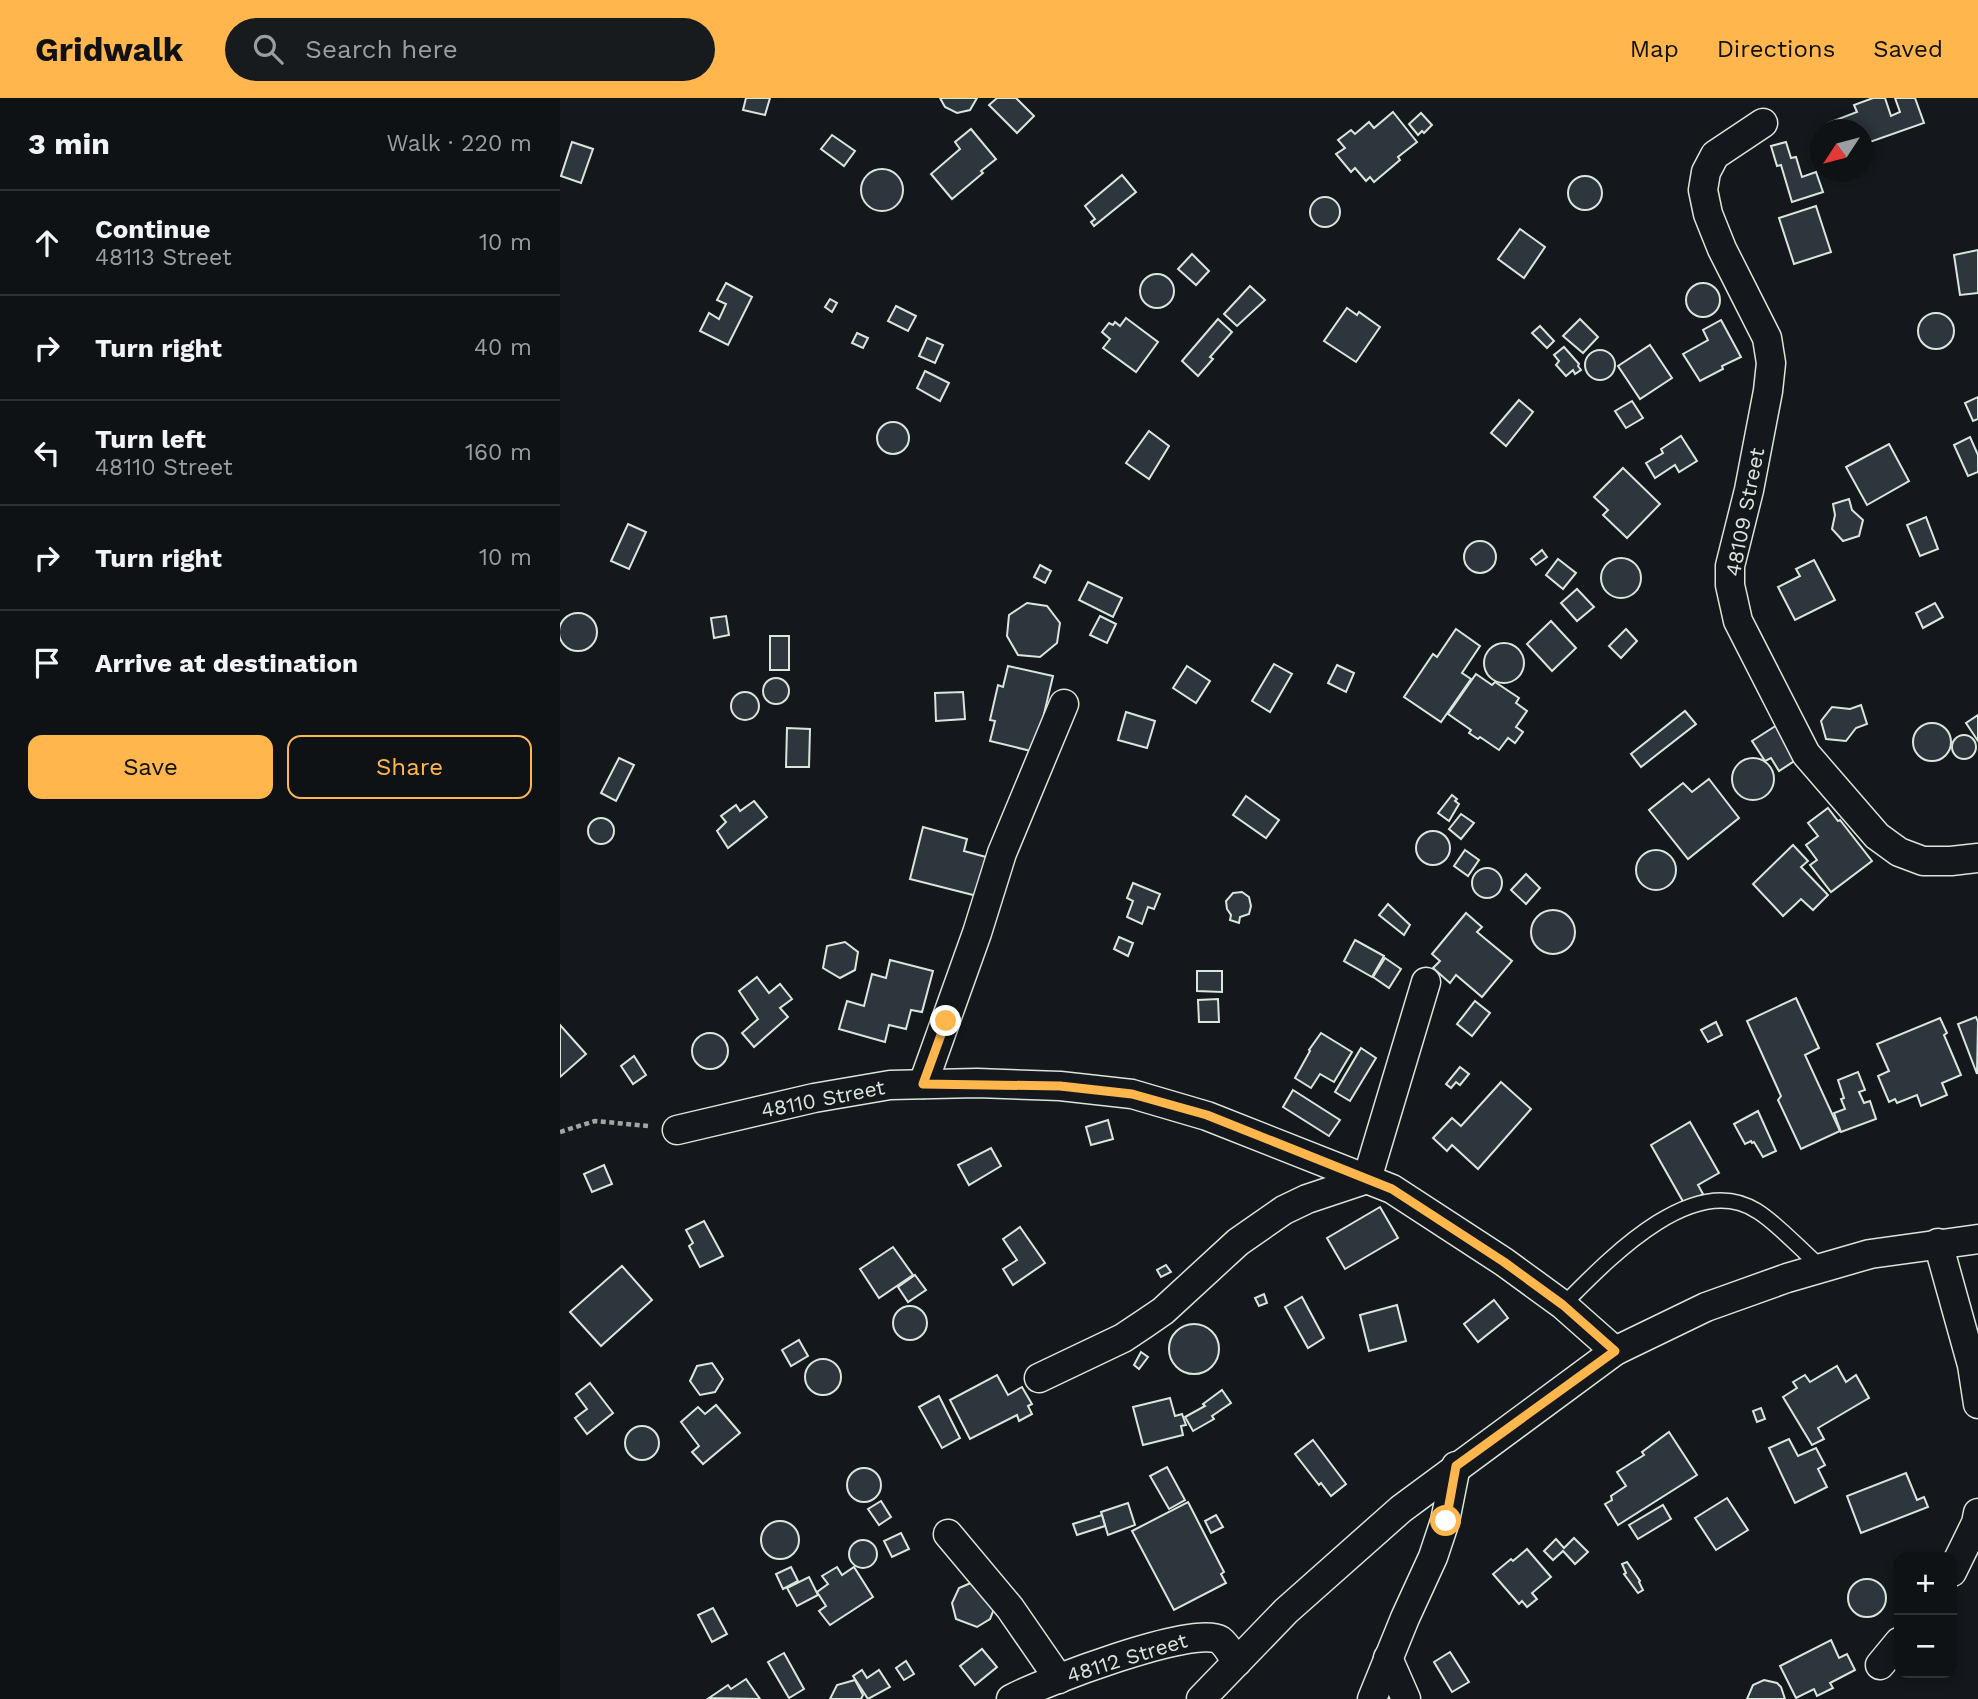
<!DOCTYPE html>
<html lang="en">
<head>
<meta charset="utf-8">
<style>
  :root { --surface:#0f1215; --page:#181b1e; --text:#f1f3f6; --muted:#9b9ea0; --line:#2f3234; --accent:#ffb74d }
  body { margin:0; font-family:"Work Sans",sans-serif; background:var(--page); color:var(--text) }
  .controls { position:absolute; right:21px; bottom:21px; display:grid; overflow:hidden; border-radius:14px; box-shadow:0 4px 10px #0003 }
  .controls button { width:63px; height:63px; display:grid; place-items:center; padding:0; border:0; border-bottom:2px solid var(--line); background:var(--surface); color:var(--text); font:35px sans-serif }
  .compass { position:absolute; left:1250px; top:21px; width:63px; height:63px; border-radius:50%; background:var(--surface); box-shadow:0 4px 10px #0003; rotate:234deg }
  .stop { position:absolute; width:21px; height:21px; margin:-16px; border:5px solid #ffb74d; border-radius:50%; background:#fff }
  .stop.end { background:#ffb74d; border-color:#fff; box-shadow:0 2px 7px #0008 }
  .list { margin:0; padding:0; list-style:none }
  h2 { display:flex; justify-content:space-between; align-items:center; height:91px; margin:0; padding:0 28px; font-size:30px }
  h2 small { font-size:23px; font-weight:400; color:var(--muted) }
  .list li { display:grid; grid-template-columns:46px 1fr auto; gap:21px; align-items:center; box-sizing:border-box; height:105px; padding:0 28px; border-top:2px solid var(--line) }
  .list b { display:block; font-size:26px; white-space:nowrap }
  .list p { margin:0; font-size:23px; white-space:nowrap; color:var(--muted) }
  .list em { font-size:23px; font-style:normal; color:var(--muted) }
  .actions { display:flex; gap:14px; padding:21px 28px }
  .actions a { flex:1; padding:16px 0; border:2px solid var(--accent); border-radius:14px; text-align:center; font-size:24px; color:var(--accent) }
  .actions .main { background:var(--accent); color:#111 }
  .icon { flex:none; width:38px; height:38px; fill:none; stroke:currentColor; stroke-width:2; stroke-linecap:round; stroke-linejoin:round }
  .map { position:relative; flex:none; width:1418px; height:1601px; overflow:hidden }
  header { display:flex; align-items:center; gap:42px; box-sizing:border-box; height:98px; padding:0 35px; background:var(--accent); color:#111 }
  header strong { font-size:33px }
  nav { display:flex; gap:38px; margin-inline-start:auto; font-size:24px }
  .search { width:490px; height:63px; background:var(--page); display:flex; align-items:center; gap:18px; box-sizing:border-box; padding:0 24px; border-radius:38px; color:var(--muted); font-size:26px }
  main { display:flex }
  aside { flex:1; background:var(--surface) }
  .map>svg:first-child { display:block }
</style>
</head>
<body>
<header>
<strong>Gridwalk</strong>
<div class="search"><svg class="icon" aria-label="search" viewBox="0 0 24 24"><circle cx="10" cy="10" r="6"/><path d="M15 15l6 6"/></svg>Search here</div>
<nav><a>Map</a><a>Directions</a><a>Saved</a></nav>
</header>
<main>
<aside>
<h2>3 min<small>Walk · 220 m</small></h2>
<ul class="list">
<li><svg class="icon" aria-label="ahead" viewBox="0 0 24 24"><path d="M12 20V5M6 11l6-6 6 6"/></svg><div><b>Continue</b><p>48113 Street</p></div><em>10 m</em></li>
<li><svg class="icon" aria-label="right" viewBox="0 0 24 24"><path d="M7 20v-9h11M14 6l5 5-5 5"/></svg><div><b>Turn right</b></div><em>40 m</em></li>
<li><svg class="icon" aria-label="left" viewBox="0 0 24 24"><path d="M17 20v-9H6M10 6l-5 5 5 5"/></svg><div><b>Turn left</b><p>48110 Street</p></div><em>160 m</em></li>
<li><svg class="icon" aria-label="right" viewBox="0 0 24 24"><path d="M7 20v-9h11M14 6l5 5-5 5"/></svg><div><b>Turn right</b></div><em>10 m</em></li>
<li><svg class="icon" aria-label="arrive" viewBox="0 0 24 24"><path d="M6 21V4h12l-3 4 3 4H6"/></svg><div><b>Arrive at destination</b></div></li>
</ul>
<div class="actions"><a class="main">Save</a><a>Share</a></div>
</aside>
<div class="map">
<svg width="1418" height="1601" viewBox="0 0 1418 1601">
  <rect width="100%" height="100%" fill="#14181c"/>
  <g fill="#2c363c" stroke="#d8e6dc" stroke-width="2">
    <polygon points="186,0 210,0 205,17 183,12"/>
    <polygon points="380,0 417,0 410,12 397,15 385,9"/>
    <polygon points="437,0 456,0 474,18 457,35 429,7"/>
    <polygon points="1313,0 1325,0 1331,18 1340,14 1335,0 1355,0 1364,25 1307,45 1302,32 1270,32 1268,25 1297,14 1294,7"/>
    <polygon points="833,14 857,44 838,59 840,62 814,84 810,79 806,83 795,70 791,74 776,56 785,50 778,42 791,32 795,36 809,24 814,30"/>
    <polygon points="861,15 872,27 864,35 862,33 858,37 849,26"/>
    <polygon points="411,31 436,61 421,73 423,75 392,101 371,76 400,51 395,44"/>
    <polygon points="272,37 295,53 284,68 261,51"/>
    <polygon points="12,44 33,51 21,85 1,78"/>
    <polygon points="1226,44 1231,60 1236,59 1242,79 1256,74 1263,94 1232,104 1221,67 1217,68 1211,48"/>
    <circle cx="322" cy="92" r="21"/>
    <polygon points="562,77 576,94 534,128 531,124 535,121 525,108"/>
    <circle cx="1025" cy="95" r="17"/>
    <circle cx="765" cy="114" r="15"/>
    <polygon points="1256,108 1271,154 1234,166 1219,120"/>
    <polygon points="960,131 985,149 964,180 938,161"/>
    <polygon points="1418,152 1418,195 1400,197 1394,157"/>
    <polygon points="632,156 649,173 636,187 618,171"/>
    <circle cx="597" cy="193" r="17"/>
    <circle cx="1143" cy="202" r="17"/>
    <polygon points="166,185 192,199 168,247 140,233 149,215 159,221 166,206 157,202"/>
    <polygon points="690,188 705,202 677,228 664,216"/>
    <polygon points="270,201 277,205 272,214 265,209"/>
    <polygon points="336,208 356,218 348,233 328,223"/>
    <polygon points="787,210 797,217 799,214 820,229 796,264 764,243"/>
    <circle cx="1376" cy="233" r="18"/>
    <polygon points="566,220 598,244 576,274 543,250 550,241 542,234 549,225 553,227 555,224 560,228"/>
    <polygon points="658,221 672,234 650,259 653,261 638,278 622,263"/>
    <polygon points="1020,221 1038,239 1023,255 1003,238"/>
    <polygon points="1161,222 1181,259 1162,268 1163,271 1140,283 1123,256 1148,242 1143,232"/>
    <polygon points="980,228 994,243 987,250 972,235"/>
    <polygon points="297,235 308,240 303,250 292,245"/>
    <polygon points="367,240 383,247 375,265 359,258"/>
    <polygon points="1090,247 1112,280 1080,301 1058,268"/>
    <polygon points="1004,249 1019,266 1018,268 1021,272 1015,276 1013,272 1006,278 996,267 999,263 994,257"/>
    <circle cx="1040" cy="267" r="15"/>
    <polygon points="365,273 389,285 380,303 357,290"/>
    <polygon points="1418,299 1418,321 1413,323 1405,305"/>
    <polygon points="959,302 973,314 946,348 931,335"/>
    <polygon points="1072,303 1083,320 1066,330 1055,313"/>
    <circle cx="333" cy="340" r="16"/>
    <polygon points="589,333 609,348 589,381 566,365"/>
    <polygon points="1121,338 1137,363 1119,374 1115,367 1095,380 1086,365 1103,355 1101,351"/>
    <polygon points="1410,339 1418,357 1418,374 1408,378 1394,347"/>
    <polygon points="1329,346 1349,383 1307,407 1286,369"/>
    <polygon points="1063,370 1100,406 1067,440 1043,417 1048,412 1034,399"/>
    <polygon points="1289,401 1292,412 1303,422 1299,438 1283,443 1272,431 1275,417 1273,406"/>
    <polygon points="1366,419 1378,451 1360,458 1347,427"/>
    <polygon points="68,426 86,434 69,471 51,463"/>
    <circle cx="920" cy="459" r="16"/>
    <polygon points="982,452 987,459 976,467 971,461"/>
    <circle cx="1061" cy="480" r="20"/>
    <polygon points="998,461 1016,475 1003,491 986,477"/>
    <polygon points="1254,462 1275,502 1235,522 1218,489 1240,478 1236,471"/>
    <polygon points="480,467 491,473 485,485 474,479"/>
    <polygon points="528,484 562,500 553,519 519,502"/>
    <polygon points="1017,491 1034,509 1017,523 1001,505"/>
    <polygon points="467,505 487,508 500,525 497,545 480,559 458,557 447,538 449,517"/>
    <polygon points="1375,505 1383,519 1363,530 1356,515"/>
    <circle cx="18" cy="534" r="19"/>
    <polygon points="166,518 169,537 154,540 151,520"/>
    <polygon points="540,518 556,526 547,545 530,537"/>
    <polygon points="991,523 1016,550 992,573 967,546"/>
    <polygon points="896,531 920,548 902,575 911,581 881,624 844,599 873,556 877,559"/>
    <polygon points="1066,531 1077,543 1061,560 1049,548"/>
    <rect x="210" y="538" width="19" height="34"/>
    <circle cx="944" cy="565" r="20"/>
    <polygon points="714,566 732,576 710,614 692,603"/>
    <polygon points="777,567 794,575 786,594 768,585"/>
    <polygon points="448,568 493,578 475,654 430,643 435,623 430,622 438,587 443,589"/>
    <polygon points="627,568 650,583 636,605 613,590"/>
    <polygon points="916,576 932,587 935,584 959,600 956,605 967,613 956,629 963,634 955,645 948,640 939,652 920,639 918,641 909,635 911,632 888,616"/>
    <circle cx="216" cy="593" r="13"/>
    <circle cx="185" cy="608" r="14"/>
    <polygon points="403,594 405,621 376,623 375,595"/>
    <polygon points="1301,607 1307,626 1296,630 1286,643 1266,641 1261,623 1272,609 1290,611"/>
    <polygon points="1125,613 1136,626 1081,669 1071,656"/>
    <polygon points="566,614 595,623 587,650 558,642"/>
    <polygon points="1418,617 1418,643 1406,625"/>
    <circle cx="1372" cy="644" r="19"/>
    <polygon points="1217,627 1239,660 1219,673 1211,660 1205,663 1192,643"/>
    <polygon points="227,630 250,631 249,669 226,669"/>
    <circle cx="1404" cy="649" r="12"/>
    <circle cx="1193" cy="681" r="21"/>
    <polygon points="59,660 74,667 56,703 41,695"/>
    <polygon points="1149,681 1179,720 1128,761 1089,712 1123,685 1132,694"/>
    <polygon points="892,697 897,701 895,703 899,706 889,723 878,715"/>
    <polygon points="686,698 719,722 706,740 673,717"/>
    <polygon points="194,703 207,719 168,750 157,733 166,724 161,718 176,707 180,713"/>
    <polygon points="1268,710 1278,723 1280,722 1312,763 1271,794 1250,767 1257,762 1246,747 1258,738 1248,725"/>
    <polygon points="901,716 914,725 901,741 889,731"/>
    <circle cx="41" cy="733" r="13"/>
    <polygon points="363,729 407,741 404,753 426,759 417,798 350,781"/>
    <circle cx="873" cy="750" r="17"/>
    <polygon points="1233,747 1248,763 1241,769 1268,797 1253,812 1241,801 1223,818 1193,786"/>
    <polygon points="905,752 919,762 908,778 894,768"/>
    <circle cx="1096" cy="772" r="20"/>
    <circle cx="927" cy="785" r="15"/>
    <polygon points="966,776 980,790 966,806 951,792"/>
    <polygon points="573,785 600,796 594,811 588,809 582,826 567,819 573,803 567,800"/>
    <polygon points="682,794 689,799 691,808 689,816 680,819 679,825 670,822 671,817 667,811 666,803 673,795"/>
    <polygon points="828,806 850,827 844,837 819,817"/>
    <circle cx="993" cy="834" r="22"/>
    <polygon points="906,815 922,829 917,834 952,863 922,899 896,877 890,885 873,870 880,863 872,856"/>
    <polygon points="559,839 573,845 568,858 554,851"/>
    <polygon points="795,842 824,858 812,879 784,863"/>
    <polygon points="285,844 298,854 295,872 280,880 263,870 267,848"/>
    <polygon points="825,860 841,871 829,890 813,879"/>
    <polygon points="330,862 373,873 362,914 351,912 346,931 329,927 325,944 279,931 287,903 304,908 312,876 326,880"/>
    <polygon points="637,873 662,873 662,894 637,893"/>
    <polygon points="197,879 209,895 220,886 232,901 220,910 228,919 194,949 182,935 198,921 179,893"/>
    <polygon points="1236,900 1259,950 1245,957 1280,1033 1241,1051 1218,1002 1221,998 1187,923"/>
    <polygon points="658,901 659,924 639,924 638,902"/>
    <polygon points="915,903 930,915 912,938 897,926"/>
    <polygon points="1416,919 1418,924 1417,976 1398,926"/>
    <polygon points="1380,920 1387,935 1384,937 1401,977 1382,985 1387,997 1361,1008 1357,997 1337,1005 1335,1001 1329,1004 1318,978 1329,973 1317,946"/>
    <polygon points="1156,924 1162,937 1148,944 1141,932"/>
    <polygon points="0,927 26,956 0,979"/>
    <polygon points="761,935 792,954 774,984 760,976 751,990 735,980 750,953 749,952"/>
    <circle cx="150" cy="953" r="18"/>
    <polygon points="801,950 816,960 790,1003 775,994"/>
    <polygon points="74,958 86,977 73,986 61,968"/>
    <polygon points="900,969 909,976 900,987 896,984 891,990 886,986"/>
    <polygon points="1298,974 1305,992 1299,994 1304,1005 1310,1003 1316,1021 1281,1034 1274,1015 1285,1011 1281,1001 1284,1000 1278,982"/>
    <polygon points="941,984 971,1011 918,1071 892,1047 887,1053 873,1040 892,1020 901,1028"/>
    <polygon points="733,992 780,1022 769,1038 723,1009"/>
    <polygon points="1198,1013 1216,1053 1203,1059 1194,1044 1192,1045 1191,1043 1185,1046 1174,1026"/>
    <polygon points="548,1022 553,1041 531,1047 526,1029"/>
    <polygon points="1130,1024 1159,1075 1138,1087 1143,1096 1125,1107 1091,1047"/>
    <polygon points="431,1050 441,1068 409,1087 398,1067"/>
    <polygon points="44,1067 52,1086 32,1094 24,1076"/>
    <polygon points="820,1109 838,1140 785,1171 767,1140"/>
    <polygon points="144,1123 163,1158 140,1169 129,1148 133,1145 126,1132"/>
    <polygon points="460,1129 485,1165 453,1187 443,1171 457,1162 443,1141"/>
    <polygon points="333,1149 353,1177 319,1200 300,1171"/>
    <polygon points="606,1167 611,1174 601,1179 597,1172"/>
    <polygon points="62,1168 92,1202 41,1248 10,1214"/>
    <polygon points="355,1177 366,1192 348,1204 338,1189"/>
    <polygon points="704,1196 707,1205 699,1208 695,1200"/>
    <polygon points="742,1199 764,1240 748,1250 725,1209"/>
    <polygon points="934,1202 948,1220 918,1244 904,1226"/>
    <polygon points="837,1207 846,1243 809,1253 800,1217"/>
    <circle cx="350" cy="1225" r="17"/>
    <circle cx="634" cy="1251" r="25"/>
    <polygon points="239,1242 248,1258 231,1268 222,1252"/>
    <polygon points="581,1254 588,1259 579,1271 574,1267"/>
    <circle cx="263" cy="1279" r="18"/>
    <polygon points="152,1265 163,1281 155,1294 140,1297 130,1283 137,1268"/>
    <polygon points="1277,1268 1286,1284 1296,1277 1309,1300 1258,1330 1264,1341 1252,1347 1223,1299 1237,1290 1233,1284 1245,1277 1250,1284"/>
    <polygon points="437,1277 448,1297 462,1289 472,1306 468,1308 472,1316 459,1323 457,1317 410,1341 390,1302"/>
    <polygon points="30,1285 53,1315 27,1336 15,1320 27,1311 16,1296"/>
    <polygon points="662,1292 671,1305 652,1318 654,1321 633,1333 625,1319 645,1308 643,1306"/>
    <polygon points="379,1298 400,1340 382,1350 359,1309"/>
    <polygon points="610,1300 615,1318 622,1316 626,1327 621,1328 623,1337 583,1347 573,1309"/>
    <polygon points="156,1307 180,1335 143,1366 132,1354 139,1348 121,1324 138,1309 145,1316"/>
    <polygon points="1201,1310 1205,1321 1197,1324 1193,1313"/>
    <circle cx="82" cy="1345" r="17"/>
    <polygon points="1109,1334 1137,1377 1058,1427 1045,1406 1052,1402 1051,1398 1066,1388 1057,1374 1084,1357 1082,1354"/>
    <polygon points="1229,1341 1238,1358 1256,1350 1265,1367 1258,1371 1267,1389 1235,1405 1209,1350"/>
    <polygon points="753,1342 786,1386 771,1398 761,1385 759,1387 735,1356"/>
    <polygon points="607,1369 625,1402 609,1411 590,1378"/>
    <circle cx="304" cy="1387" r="17"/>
    <polygon points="1346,1375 1357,1402 1364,1399 1368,1409 1301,1435 1287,1398"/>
    <polygon points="1167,1400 1188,1432 1156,1452 1135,1420"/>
    <polygon points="321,1403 331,1419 319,1427 308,1411"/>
    <polygon points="628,1404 664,1474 661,1476 666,1485 614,1512 572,1433"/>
    <polygon points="568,1405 575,1427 548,1437 541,1414"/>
    <polygon points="1103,1407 1111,1421 1078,1441 1069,1427"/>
    <polygon points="542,1417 545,1428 517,1437 513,1426"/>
    <polygon points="656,1417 663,1429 651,1435 645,1423"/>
    <circle cx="220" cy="1442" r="19"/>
    <polygon points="341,1435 349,1451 332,1459 324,1443"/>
    <polygon points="1014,1440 1028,1454 1015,1466 1003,1453 993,1462 984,1453 996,1441 1004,1450"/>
    <circle cx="303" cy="1456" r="14"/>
    <polygon points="967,1451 991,1479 972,1495 977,1501 967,1509 962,1503 959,1506 933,1476 951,1461 953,1463"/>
    <polygon points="1067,1464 1080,1483 1079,1484 1083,1492 1078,1495 1064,1476 1066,1475 1062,1466"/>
    <polygon points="231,1469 238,1483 223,1491 216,1476"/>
    <polygon points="277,1469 282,1477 294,1469 313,1499 270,1527 259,1513 266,1508 257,1494 268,1486 262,1478"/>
    <polygon points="249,1479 258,1497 237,1508 227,1490"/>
    <circle cx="1307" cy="1500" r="19"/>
    <polygon points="413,1484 436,1506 430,1521 417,1529 396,1521 392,1505 399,1490"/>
    <polygon points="153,1510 167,1536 152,1544 138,1517"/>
    <polygon points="1271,1542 1279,1560 1287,1556 1295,1572 1270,1585 1273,1590 1257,1598 1254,1591 1236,1600 1220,1568"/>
    <polygon points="422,1551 437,1569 415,1587 400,1568"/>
    <polygon points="890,1554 909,1584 892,1594 874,1564"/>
    <polygon points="224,1555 244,1591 229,1600 208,1564"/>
    <polygon points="346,1563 354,1576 344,1582 336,1570"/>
    <polygon points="302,1572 307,1580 319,1572 330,1589 308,1601 293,1578"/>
    <polygon points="186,1581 200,1601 149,1600 168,1587 171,1591"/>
    <polygon points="295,1582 303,1597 301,1601 270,1601 277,1587"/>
    <polygon points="1204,1582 1217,1585 1221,1589 1225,1601 1187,1601 1193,1587"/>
  </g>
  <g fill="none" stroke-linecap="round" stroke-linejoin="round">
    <g stroke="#d8e6dc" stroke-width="17">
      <path id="lane" d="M1003 1207C1045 1165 1132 1071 1197 1113 1217 1125 1243 1154 1262 1170"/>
    </g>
    <g stroke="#d8e6dc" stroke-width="31">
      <g id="street">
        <polyline points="1203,25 1155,57 1146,74 1143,92 1148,116 1162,151 1207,240 1211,265 1208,293 1189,392 1170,468 1170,487 1178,523 1246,656 1317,738 1339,754 1363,763 1391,763 1418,760"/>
        <polyline points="363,986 417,835 442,755 504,606"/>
        <polyline points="117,1032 254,1000 330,987 417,985 500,988 572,996 647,1018 832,1091 944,1164 1003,1207 1055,1253"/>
        <polyline points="1378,1145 1412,1267 1418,1306"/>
        <polyline points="479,1280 563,1240 584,1226 603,1213 678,1144 724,1112 747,1101 807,1081 866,884"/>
        <polyline points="388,1436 450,1510 499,1581"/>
        <polyline points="1392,1474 1416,1425 1418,1415"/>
        <polyline points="828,1560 846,1601"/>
        <polyline points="1320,1567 1339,1544"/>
        <path d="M451 1601C481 1585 635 1526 660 1542 667 1547 672 1558 677 1564"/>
        <polyline points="641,1601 726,1513 841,1411 1055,1253 1146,1209 1227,1180 1310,1156 1418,1141"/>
        <polyline points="812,1601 845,1520 873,1459 885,1423 896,1368"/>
      </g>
    </g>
    <polyline stroke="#9da8a2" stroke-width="4.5" stroke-dasharray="5 3.5" stroke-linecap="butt" points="0,1034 35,1023 88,1028"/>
    <use href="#lane" stroke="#14181c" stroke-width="14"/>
    <use href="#street" stroke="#14181c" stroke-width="28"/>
  </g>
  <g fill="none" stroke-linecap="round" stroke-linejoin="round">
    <polyline stroke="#ffb74d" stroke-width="9" points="386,923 363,986 500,988 572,996 647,1017 832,1091 944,1164 1003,1207 1055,1253 896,1368 886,1423"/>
  </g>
  <g text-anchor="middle" stroke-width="5" stroke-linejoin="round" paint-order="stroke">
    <g font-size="21" fill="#d8e6dc" stroke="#14181c">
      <text transform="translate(1185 414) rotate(-79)" y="7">48109 Street</text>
      <text transform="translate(263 1001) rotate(-11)" y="7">48110 Street</text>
      <text transform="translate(567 1560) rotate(-17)" y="7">48112 Street</text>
    </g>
  </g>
</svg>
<div class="controls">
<button>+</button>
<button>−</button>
</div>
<svg class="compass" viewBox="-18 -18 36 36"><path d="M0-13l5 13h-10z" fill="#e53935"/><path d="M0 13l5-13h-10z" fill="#9b9ea0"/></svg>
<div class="stop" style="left:886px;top:1423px"></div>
<div class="stop end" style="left:386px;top:923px"></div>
</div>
</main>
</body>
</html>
